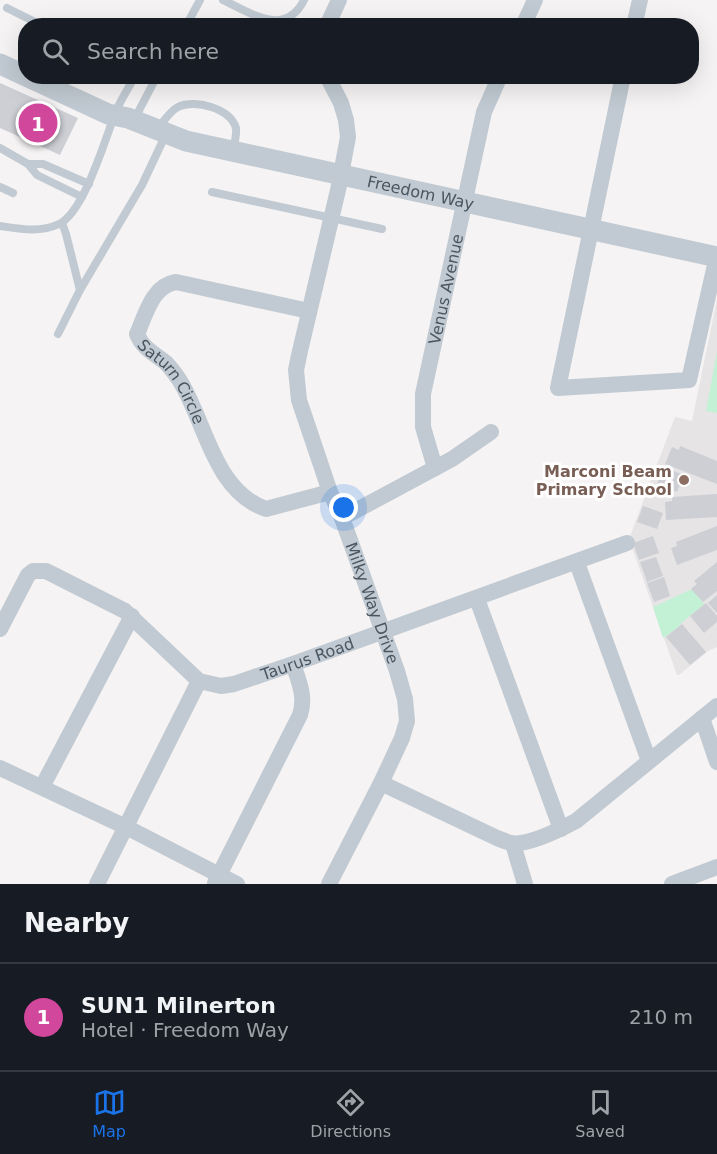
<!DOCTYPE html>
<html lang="en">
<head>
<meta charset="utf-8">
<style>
  :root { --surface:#171b24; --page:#20242c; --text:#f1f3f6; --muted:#9ea1a6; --line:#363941; --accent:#1a73e8 }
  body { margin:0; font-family:"DejaVu Sans",sans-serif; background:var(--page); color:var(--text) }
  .you { position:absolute; left:344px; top:508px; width:21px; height:21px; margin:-15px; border:4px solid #fff; border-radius:50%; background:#1a73e8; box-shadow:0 0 0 9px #1a73e833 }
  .badge { display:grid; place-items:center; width:39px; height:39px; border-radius:50%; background:var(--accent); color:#fff; font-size:20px; font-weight:700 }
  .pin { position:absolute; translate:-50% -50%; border:3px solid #fff; box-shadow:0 2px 6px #0006 }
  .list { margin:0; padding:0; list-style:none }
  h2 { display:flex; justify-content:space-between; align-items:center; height:78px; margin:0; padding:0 24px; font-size:26px }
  h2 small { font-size:20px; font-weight:400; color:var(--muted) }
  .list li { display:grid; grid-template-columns:39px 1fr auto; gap:18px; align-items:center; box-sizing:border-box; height:108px; padding:0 24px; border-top:2px solid var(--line) }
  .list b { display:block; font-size:22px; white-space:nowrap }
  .list p { margin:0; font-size:20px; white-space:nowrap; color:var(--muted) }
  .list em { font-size:20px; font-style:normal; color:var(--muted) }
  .icon { flex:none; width:33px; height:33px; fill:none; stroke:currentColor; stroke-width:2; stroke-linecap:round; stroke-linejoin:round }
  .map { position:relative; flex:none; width:717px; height:884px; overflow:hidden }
  .search { position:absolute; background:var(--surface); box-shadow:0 6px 24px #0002; left:18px; right:18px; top:18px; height:66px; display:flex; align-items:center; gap:15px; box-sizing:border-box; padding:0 21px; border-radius:24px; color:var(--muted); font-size:22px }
  .sheet { height:186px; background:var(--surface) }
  nav { display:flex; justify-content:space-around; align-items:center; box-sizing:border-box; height:84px; border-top:2px solid var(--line); background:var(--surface); font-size:16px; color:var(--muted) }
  nav a { display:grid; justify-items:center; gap:3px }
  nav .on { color:var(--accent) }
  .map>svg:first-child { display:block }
</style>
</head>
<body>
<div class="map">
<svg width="717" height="884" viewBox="0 0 717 884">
  <rect width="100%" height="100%" fill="#f5f3f3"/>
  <polygon fill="#e6e4e5" points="717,299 717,647 708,651 679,675 677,675 629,539 675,417 692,421"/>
  <g fill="#c3f1d5">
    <polygon points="717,351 717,413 706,411"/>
    <polygon points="692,589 704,604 679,625 680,626 663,638 653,607"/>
  </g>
  <g fill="#cdcfd5">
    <polygon points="0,83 78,118 60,155 0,128"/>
    <polygon points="680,446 717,461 717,484 665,464 672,447 679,450"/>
    <polygon points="663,467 684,475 677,492 657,484"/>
    <polygon points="717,494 717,517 666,520 665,502 672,501 672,497"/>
    <polygon points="643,506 663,513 657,529 637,522"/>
    <polygon points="717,526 717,550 677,565 671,548 677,546 676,542"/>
    <polygon points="653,536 659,553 639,560 633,543"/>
    <polygon points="656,557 663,576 647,582 640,562"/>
    <polygon points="717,562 717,591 703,602 691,589 697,584 694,581"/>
    <polygon points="664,577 670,596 654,602 647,583"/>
    <polygon points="717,595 717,613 708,603"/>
    <polygon points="706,603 717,616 717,622 704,633 690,616"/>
    <polygon points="682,624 706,652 690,665 666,637"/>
  </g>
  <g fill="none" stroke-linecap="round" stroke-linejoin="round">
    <g stroke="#c1cad2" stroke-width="8">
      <path d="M223 0C251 13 285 38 304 0"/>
      <polyline points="7,8 43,26"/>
      <polyline points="186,26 200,0"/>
      <polyline points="134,120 157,76"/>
      <path d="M158 128C164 121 170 111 178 107 195 99 230 108 236 128 237 134 234 145 233 151"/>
      <polyline points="0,148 28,164 37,175 82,197"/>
      <polyline points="28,164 43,164 89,184"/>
      <polyline points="0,187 13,193"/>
      <polyline points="212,192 382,229"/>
      <path d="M0 226C20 229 40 233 59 224 85 212 106 135 117 109 122 98 129 87 135 76"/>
      <polyline points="80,290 142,185 166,134"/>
      <polyline points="58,334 80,290 66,234 62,223"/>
    </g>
    <g stroke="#c1cad2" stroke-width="16">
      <polyline points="327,26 339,0"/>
      <polyline points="523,26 535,0"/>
      <polyline points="634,26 640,0"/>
      <path id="s1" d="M327 76 341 103 346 120 348 137 338 190 300 351 296 370 299 400 330 492 342 518 397 671 405 699 407 721 402 738 381 783 329 884"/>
      <polyline points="623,76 558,388 689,380 717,256"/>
      <path id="s2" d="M309 311 176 282C152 286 146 314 137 334 143 349 154 353 166 363 171 368 176 375 180 381 206 423 214 491 266 509L330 492"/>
      <path id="s3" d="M435 468 423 427V394L484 112 500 76"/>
      <polyline points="342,518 452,459 491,432"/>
      <polyline points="577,563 649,761"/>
      <polyline points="477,599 561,829"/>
      <path id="s4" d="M0 629 28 575 33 571H46L125 611 199 681 221 686 234 684 293 664 627 543"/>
      <polyline points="702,718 717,762"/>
      <polyline points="0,768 126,827 237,884"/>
      <path d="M381 783 497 838C502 840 507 842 511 843 528 846 561 829 576 821L717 706"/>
      <polyline points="42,787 132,616"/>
      <polyline points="513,844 525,884"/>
      <path d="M215 883 300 715C306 697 299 682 293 664"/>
      <polyline points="97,884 199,681"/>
      <polyline points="672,884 717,867"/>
    </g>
    <path stroke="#c1cad2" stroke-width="21" id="s5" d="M0 64 108 114 128 118 186 141 717 257"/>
  </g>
  <circle fill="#8d6e63" stroke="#fff" stroke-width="2" cx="684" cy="480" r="6"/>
  <g text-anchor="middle" stroke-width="6" stroke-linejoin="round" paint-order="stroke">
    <g font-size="16" fill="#4a5661" stroke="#fff">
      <text dy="6" stroke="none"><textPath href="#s5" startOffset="442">Freedom Way</textPath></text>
      <text dy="6" stroke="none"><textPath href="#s3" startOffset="183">Venus Avenue</textPath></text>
      <text dy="6" stroke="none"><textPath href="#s2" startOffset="264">Saturn Circle</textPath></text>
      <text dy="6" stroke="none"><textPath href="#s1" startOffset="550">Milky Way Drive</textPath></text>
      <text dy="6" stroke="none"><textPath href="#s4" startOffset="384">Taurus Road</textPath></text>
    </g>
    <g font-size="16" font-weight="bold" fill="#785e54" stroke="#fff" text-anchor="end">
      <text x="672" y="477">Marconi Beam<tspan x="672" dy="18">Primary School</tspan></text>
    </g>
  </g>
</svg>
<div class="you"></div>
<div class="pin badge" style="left:38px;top:123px;background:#d1479c">1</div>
<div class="search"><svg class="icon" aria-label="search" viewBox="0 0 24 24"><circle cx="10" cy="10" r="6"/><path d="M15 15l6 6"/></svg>Search here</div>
</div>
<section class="sheet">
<h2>Nearby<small></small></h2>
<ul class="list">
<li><span class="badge" style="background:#d1479c">1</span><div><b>SUN1 Milnerton</b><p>Hotel · Freedom Way</p></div><em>210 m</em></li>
</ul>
</section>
<nav>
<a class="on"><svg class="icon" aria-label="map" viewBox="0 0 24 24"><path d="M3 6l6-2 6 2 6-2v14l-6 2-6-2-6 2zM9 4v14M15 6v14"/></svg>Map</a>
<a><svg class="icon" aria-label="directions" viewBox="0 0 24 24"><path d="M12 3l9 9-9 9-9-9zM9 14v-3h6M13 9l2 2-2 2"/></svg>Directions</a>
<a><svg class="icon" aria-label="saved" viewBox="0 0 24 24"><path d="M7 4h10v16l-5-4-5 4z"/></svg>Saved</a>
</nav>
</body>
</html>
